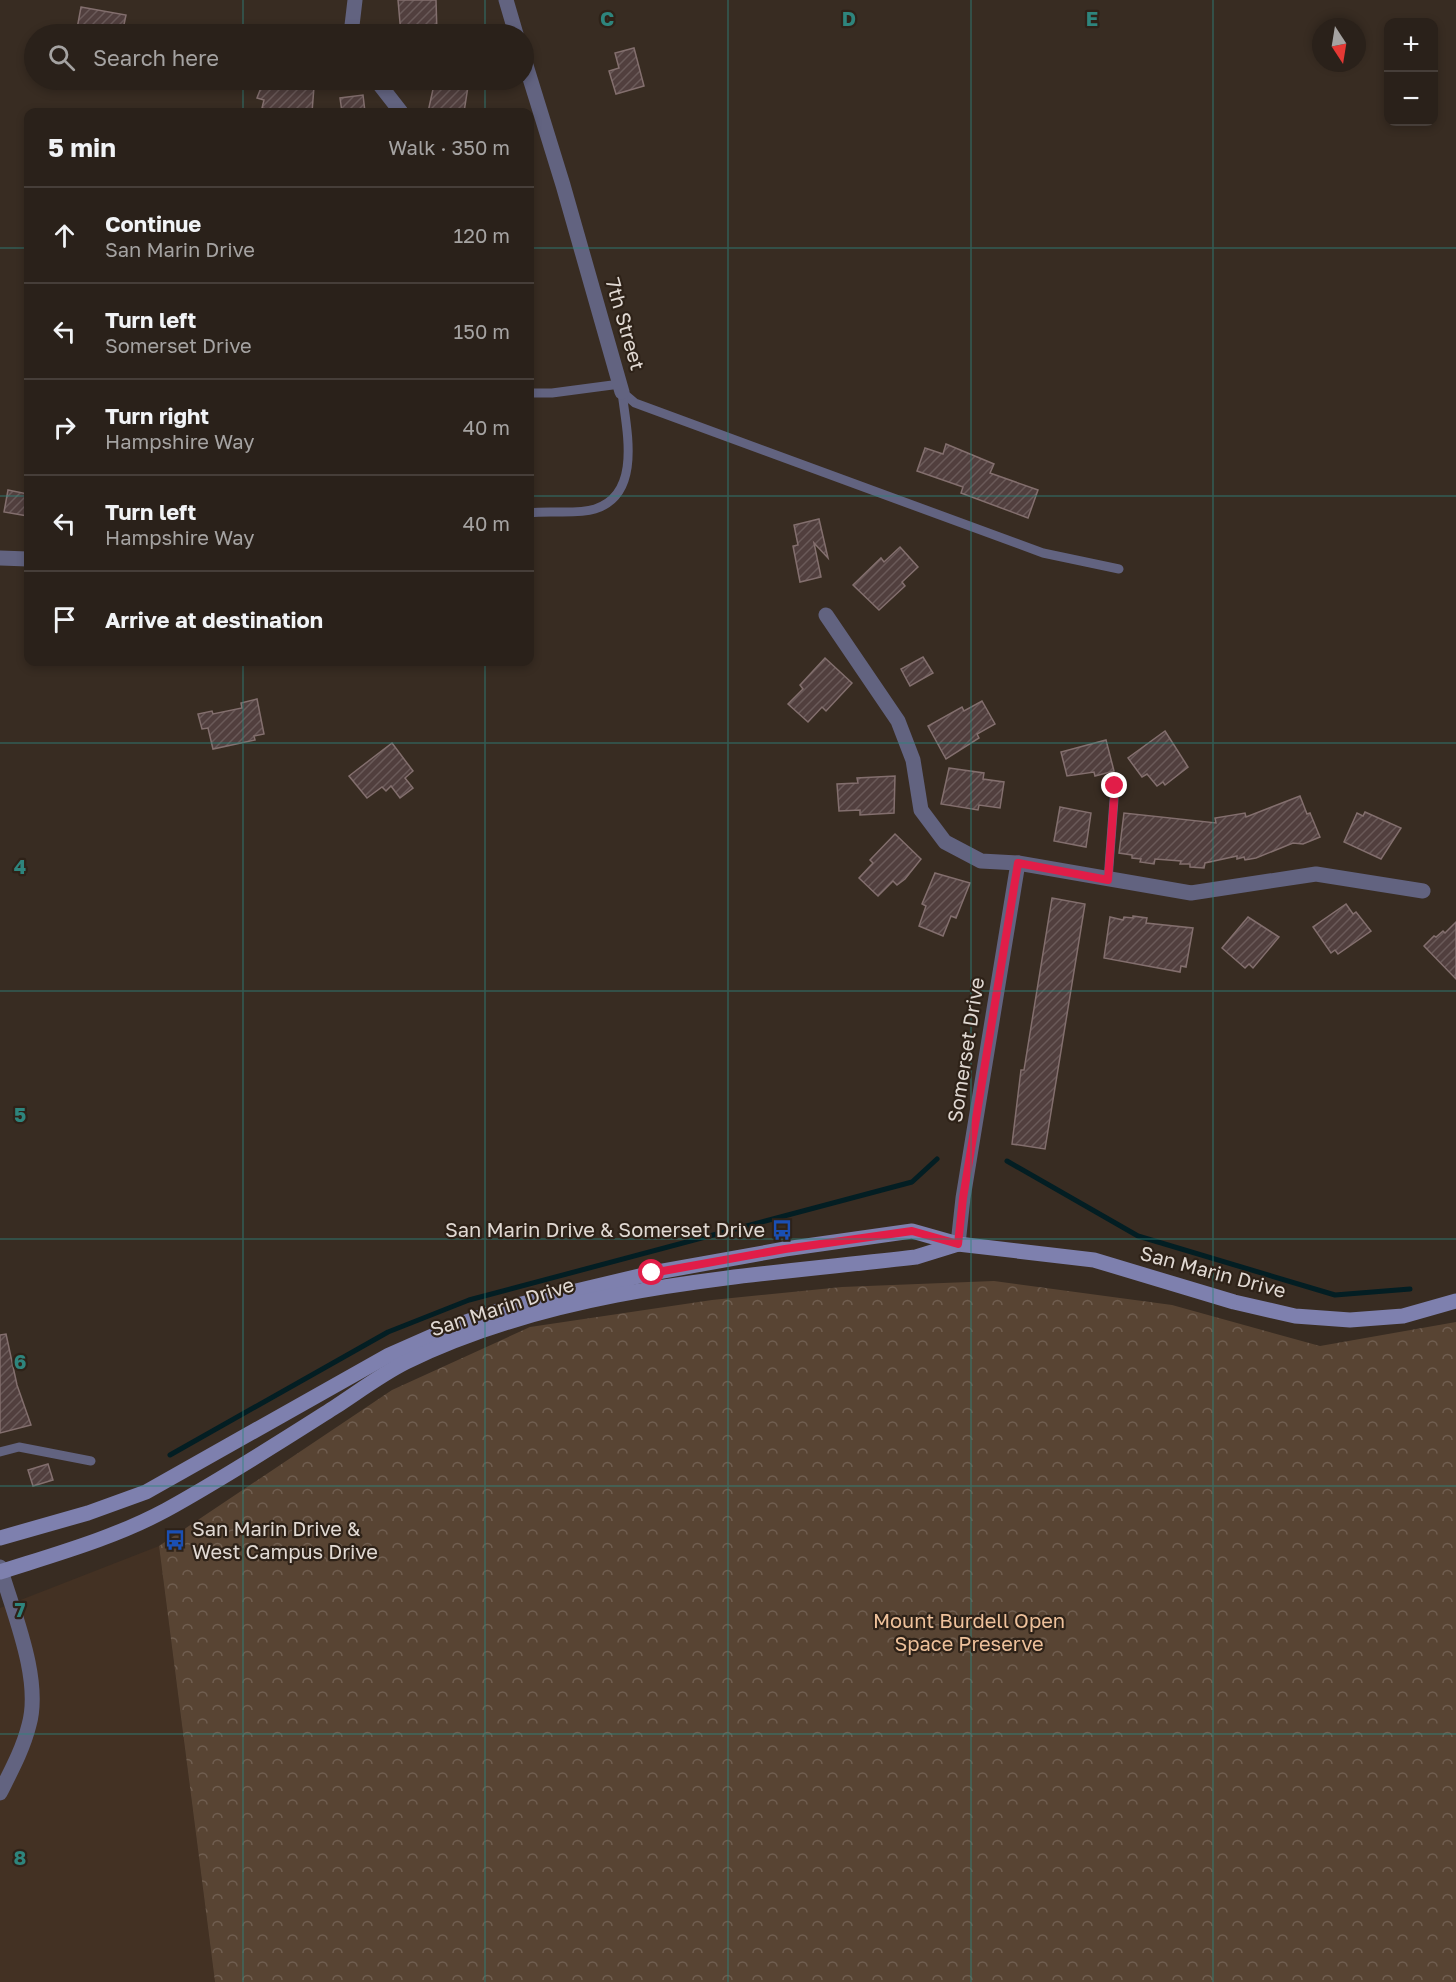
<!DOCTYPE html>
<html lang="en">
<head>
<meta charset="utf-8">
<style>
  :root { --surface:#2a211a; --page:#322923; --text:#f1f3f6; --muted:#a5a3a2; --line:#463e39 }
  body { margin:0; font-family:"Golos Text",sans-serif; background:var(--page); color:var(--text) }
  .controls { position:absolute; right:18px; top:18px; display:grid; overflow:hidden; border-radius:12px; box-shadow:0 3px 9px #0003 }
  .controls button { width:54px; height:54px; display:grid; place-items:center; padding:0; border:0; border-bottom:2px solid var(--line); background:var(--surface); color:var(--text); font:30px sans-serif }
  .compass { position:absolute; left:1312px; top:18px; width:54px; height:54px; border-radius:50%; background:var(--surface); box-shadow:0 3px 9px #0003; rotate:168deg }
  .stop { position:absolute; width:18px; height:18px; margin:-14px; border:4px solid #e11d48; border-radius:50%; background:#fff }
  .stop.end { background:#e11d48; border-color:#fff; box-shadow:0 2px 6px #0008 }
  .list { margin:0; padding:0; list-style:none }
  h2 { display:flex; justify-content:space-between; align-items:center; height:78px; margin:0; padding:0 24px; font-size:26px }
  h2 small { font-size:20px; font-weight:400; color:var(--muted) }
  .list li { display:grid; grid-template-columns:39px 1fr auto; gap:18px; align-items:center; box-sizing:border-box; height:96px; padding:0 24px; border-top:2px solid var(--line) }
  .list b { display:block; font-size:22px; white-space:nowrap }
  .list p { margin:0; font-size:20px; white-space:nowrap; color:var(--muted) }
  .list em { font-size:20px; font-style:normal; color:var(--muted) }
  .icon { flex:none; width:33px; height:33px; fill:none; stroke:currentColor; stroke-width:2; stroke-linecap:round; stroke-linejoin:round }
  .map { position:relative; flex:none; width:1456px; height:1982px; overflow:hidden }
  .search { position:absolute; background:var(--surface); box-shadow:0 3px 9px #0003; left:24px; top:24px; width:510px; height:66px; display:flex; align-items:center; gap:15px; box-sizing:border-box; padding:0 21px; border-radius:33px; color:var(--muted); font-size:22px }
  .panel { position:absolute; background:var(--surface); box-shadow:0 3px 9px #0003; left:24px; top:108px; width:510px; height:558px; border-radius:12px }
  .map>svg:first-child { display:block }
</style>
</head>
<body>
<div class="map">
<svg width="1456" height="1982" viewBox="0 0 1456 1982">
  <defs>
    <pattern id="park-crowns" width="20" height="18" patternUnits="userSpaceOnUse" patternTransform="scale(1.5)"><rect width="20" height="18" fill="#584433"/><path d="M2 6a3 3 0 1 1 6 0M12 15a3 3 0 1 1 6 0" fill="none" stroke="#705e50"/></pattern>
    <pattern id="building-hatch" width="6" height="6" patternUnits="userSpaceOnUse" patternTransform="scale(1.5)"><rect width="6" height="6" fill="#513f3e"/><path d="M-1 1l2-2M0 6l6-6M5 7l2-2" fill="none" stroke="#6a5a59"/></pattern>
  </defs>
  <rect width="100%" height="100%" fill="#382c22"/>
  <polygon fill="#433123" points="159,1546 215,1982 0,1982 0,1608"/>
  <polygon fill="url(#park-crowns)" points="994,1281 1172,1305 1320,1346 1456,1322 1456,1982 215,1982 159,1546 392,1390 530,1327 712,1300 842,1287"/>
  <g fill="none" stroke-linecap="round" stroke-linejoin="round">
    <g stroke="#031e23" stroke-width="5">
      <polyline points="1007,1161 1138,1236 1335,1295 1410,1289"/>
      <polyline points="170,1455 388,1332 469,1300 912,1182 937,1159"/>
    </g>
  </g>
  <g fill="url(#building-hatch)" stroke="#836f6e" stroke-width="1.5">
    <polygon points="398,0 436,0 437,34 401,34"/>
    <polygon points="81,7 126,15 122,34 76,34"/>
    <polygon points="634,48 644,86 616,94 609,71 619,68 615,53"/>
    <polygon points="264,80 297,80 314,87 312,112 278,112 262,108 264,100 257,98"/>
    <polygon points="435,80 469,80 464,112 428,112"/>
    <polygon points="363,95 365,112 342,112 340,98"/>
    <polygon points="946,444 994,464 990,473 1038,490 1028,518 961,493 963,487 917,471 925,448 943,454"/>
    <polygon points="8,490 28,494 28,516 4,512"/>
    <polygon points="819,519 828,558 814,543 821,577 800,582 793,546 798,545 794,525"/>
    <polygon points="900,547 918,567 902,582 905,586 879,610 853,585 881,558 884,562"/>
    <polygon points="923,657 933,673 910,686 901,669"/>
    <polygon points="825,658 852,683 826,711 822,707 808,722 788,704 803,689 800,685"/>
    <polygon points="257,699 264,734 254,736 255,740 213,749 208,728 202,729 198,714 212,711 213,714 242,708 241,703"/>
    <polygon points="982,701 995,724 977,734 979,738 946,759 928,726 962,707 964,711"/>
    <polygon points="1165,731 1188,767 1165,785 1163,782 1157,786 1147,774 1142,777 1128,758"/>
    <polygon points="1106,740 1114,771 1095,776 1094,772 1067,776 1061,752"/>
    <polygon points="392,743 413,771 405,778 413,788 400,798 391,786 386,791 382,787 367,798 349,776"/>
    <polygon points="949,768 984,773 983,779 1004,782 1000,808 979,805 978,810 941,804"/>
    <polygon points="895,776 894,813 860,815 860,810 839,811 837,784 858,783 857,778"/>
    <polygon points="1300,796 1307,814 1310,813 1320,837 1303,844 1293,843 1256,858 1245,860 1244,857 1237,859 1237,856 1205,863 1204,868 1190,867 1190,864 1180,864 1181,861 1155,859 1154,864 1140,862 1141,859 1132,858 1132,855 1119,853 1124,813 1216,823 1215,818 1245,813 1246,817"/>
    <polygon points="1060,807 1091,813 1086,847 1054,841"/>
    <polygon points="1365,812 1401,828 1381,859 1344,842 1357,813 1363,816"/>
    <polygon points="895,834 921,859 905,879 897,885 893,881 878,896 859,878 873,863 870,860"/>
    <polygon points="935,873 970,883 956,918 951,916 943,936 919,926 926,906 922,904"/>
    <polygon points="1052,898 1085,904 1045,1149 1012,1144 1021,1070 1024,1070"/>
    <polygon points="1346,904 1353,914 1356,912 1371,931 1338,954 1335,950 1331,953 1313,927"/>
    <polygon points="1133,916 1147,918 1146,923 1193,928 1186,967 1181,966 1180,972 1104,958 1110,917 1123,920 1124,917 1133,918"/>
    <polygon points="1248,917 1279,937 1253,968 1249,964 1245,968 1222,948"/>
    <polygon points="1456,922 1456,979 1424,946 1434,936 1436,937 1443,931 1445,933"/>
    <polygon points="6,1334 17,1385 31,1425 0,1433 0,1335"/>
    <polygon points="48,1464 53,1480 33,1486 28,1470"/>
  </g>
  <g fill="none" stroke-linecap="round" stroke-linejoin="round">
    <g stroke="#626380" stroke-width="9">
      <polyline points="622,392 635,403 1043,553 1119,569"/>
      <polyline points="530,393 552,393 620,384"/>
      <path d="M530 513C550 510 575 515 595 509 643 494 626 428 622 392"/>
      <polyline points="1108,880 1115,786"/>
      <polyline points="0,1452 19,1447 91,1461"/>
    </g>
    <g stroke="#626380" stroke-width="15">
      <polyline points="506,0 516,34"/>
      <polyline points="351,34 355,0"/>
      <polyline points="524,59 563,185 622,392"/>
      <polyline points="376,80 401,112"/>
      <polyline points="0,558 28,559"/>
      <polyline points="826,615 898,721 913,760 921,810 945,842 981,861 1018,863 1191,893 1316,874 1423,891"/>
      <polyline points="958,1244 963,1198 1018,863"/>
      <path d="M0 1567C13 1612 42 1679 29 1725 23 1749 11 1771 0 1793"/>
    </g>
    <g stroke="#7e80ae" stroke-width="15">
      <polyline points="0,1538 88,1513 146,1492 389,1355 457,1325 509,1307 652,1273 785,1249 912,1231 958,1244 1094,1260 1234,1302 1295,1316 1350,1320 1403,1316 1456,1301"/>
      <path d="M0 1572C56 1554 114 1538 166 1510 224 1478 280 1442 335 1407 358 1392 382 1374 406 1362 564 1285 745 1277 916 1257L958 1244"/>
    </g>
  </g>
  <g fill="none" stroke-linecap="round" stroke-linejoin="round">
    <polyline stroke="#e11d48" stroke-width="8" points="652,1273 785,1249 912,1231 958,1244 963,1198 1018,863 1108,880 1115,786"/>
  </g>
  <path fill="none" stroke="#2e857d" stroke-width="1.5" stroke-opacity="0.55" d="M243 0V34M485 0V34M728 0V1982M971 0V1982M1213 0V1982M243 80V112M485 80V112M0 248H28M530 248H1456M0 496H28M530 496H1456M243 662V1982M485 662V1982M0 743H1456M0 991H1456M0 1239H1456M0 1486H1456M0 1734H1456"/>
  <defs>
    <g id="bus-bare" transform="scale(1.62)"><path d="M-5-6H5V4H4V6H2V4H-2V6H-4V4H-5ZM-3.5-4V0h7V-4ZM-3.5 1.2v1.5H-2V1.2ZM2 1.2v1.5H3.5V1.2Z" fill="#1a4fb4" stroke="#2e2218" stroke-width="2.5" paint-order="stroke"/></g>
  </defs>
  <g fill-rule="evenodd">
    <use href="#bus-bare" x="782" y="1230"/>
    <use href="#bus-bare" x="175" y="1540"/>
  </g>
  <g text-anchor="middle" stroke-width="4.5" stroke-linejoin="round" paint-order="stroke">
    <g font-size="20" fill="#e1d9d3" stroke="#2e2218">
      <text transform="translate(625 324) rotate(74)" y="7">7th Street</text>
      <text transform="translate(966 1050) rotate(-81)" y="7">Somerset Drive</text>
      <text transform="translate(1213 1272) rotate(15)" y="7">San Marin Drive</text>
      <text transform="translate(502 1307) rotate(-18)" y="7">San Marin Drive</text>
    </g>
    <g font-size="20" fill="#e1d9d3" stroke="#2e2218" text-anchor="end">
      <text x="765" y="1237">San Marin Drive &amp; Somerset Drive</text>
      <text x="192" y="1536" text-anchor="start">San Marin Drive &amp;<tspan x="192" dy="23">West Campus Drive</tspan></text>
    </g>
    <g font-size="20" fill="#eec19b" stroke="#2e2218">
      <text x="969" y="1628">Mount Burdell Open<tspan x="969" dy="23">Space Preserve</tspan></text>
    </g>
  </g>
  <g font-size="20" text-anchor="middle" font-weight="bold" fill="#2e857d" stroke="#2e2218" stroke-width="4.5" stroke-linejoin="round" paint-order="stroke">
    <text x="607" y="26">C</text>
    <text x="849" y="26">D</text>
    <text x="1092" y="26">E</text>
    <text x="20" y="874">4</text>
    <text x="20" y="1122">5</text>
    <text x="20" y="1369">6</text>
    <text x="20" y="1617">7</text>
    <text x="20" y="1865">8</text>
  </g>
</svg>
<div class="controls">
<button>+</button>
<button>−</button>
</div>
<svg class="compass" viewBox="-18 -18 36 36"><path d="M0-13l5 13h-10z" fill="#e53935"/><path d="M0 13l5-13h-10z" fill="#a5a3a2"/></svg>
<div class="stop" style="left:652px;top:1273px"></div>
<div class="stop end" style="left:1115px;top:786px"></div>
<div class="search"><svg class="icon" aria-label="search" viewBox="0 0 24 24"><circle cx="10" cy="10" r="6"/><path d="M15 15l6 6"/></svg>Search here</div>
<section class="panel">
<h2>5 min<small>Walk · 350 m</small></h2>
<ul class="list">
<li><svg class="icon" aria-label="ahead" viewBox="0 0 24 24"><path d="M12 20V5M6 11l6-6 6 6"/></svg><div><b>Continue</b><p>San Marin Drive</p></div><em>120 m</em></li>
<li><svg class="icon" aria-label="left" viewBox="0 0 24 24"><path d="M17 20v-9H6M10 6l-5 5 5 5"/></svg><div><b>Turn left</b><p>Somerset Drive</p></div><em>150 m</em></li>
<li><svg class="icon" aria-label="right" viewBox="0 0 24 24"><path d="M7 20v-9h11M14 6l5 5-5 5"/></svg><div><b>Turn right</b><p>Hampshire Way</p></div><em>40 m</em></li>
<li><svg class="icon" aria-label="left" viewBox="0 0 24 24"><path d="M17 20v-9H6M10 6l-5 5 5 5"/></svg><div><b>Turn left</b><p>Hampshire Way</p></div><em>40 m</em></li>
<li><svg class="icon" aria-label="arrive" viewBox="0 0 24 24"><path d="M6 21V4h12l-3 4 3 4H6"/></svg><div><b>Arrive at destination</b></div></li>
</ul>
</section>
</div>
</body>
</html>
